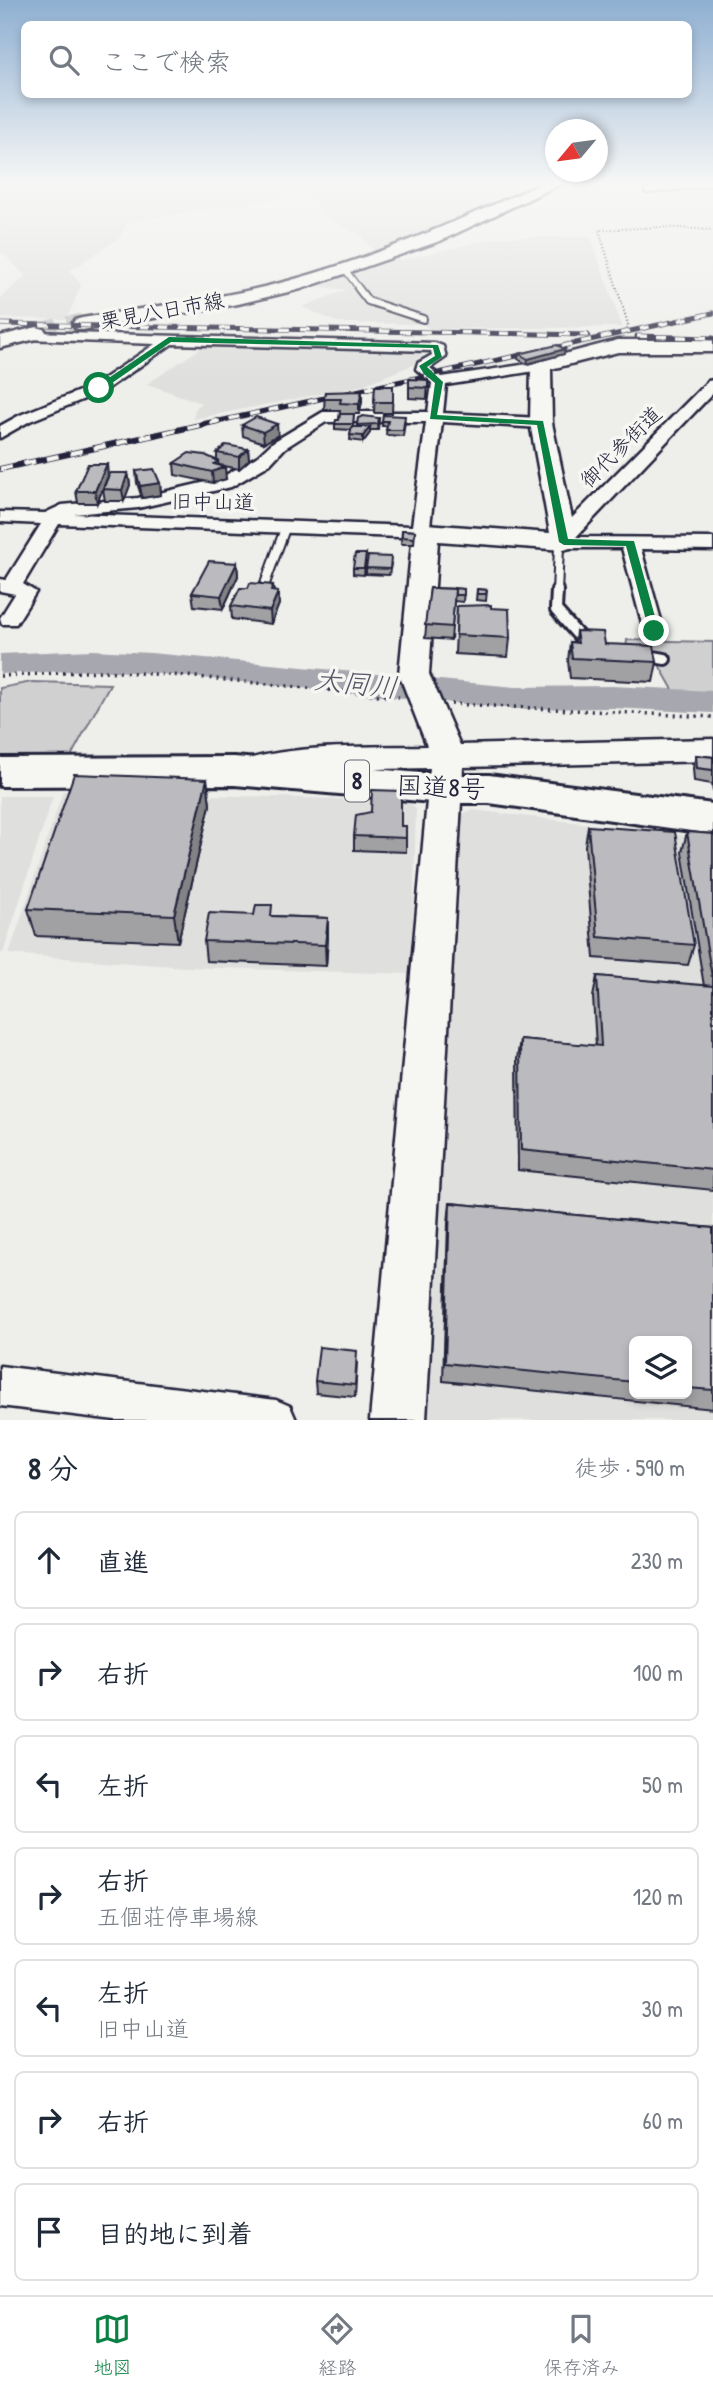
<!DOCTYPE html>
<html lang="ja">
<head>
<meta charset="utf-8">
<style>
  :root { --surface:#fff; --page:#f6f6f7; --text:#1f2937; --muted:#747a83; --line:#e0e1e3; --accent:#0b8043 }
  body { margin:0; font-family:"Patrick Hand","Klee One",sans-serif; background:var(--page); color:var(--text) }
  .controls { position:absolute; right:21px; bottom:21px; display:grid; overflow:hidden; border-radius:10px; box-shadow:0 4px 10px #0003 }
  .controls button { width:63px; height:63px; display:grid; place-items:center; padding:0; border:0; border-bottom:2px solid var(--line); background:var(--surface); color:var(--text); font:35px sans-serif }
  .compass { position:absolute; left:545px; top:119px; width:63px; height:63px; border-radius:50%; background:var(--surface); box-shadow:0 4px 10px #0003; rotate:241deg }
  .stop { position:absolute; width:21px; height:21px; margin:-16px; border:5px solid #0b8043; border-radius:50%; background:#fff }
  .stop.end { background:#0b8043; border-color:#fff; box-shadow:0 2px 7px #0008 }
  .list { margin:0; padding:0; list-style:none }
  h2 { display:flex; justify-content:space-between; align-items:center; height:91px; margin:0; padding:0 28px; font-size:30px }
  h2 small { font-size:23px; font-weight:400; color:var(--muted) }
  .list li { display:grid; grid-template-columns:46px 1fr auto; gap:21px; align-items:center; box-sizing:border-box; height:98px; margin:0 14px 14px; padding:0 14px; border:2px solid var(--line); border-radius:10px }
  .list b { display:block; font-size:26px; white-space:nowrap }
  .list p { margin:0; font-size:23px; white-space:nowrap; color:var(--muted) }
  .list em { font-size:23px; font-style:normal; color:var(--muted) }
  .icon { flex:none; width:38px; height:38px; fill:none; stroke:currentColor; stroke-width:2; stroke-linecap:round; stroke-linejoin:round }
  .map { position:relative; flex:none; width:713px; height:1420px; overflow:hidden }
  .search { position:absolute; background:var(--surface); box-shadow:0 4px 10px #0003; left:21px; right:21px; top:21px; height:77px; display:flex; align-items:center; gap:18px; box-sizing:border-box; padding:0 24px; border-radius:10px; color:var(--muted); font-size:26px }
  .sheet { height:875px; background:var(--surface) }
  nav { display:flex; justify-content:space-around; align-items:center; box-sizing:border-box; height:98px; border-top:2px solid var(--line); background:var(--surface); font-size:19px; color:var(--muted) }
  nav a { display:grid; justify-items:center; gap:4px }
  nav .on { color:var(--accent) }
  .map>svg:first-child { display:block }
</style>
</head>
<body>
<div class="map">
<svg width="713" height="1420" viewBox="0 0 713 1420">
  <rect width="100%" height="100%" fill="#eeeeeb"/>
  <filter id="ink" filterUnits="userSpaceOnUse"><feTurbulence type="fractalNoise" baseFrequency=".0143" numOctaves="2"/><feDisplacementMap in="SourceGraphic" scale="14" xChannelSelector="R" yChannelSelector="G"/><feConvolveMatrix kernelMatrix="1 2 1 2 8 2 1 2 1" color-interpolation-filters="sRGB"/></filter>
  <g filter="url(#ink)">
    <g fill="#dfdfde" fill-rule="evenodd">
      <polygon points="0,183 540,183 375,252 359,234 323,215 309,195 128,221 120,237 70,271 81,285 67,319 0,318 0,299 25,276 0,250"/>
      <polygon points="500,237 591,237 622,327 430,329 423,324 339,323 302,307 346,290 316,286 386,259 402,260"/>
      <polygon points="204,346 423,348 423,361 360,386 193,419 195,409 201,403 147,384"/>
      <polygon points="63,791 408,801 416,809 412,974 185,967 9,954"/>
      <polygon points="0,796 53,796 3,953 0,953"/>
      <path d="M473 810 713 839V1420H425L456 816ZM634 1341H687V1394H634Z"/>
    </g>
    <g fill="#d0d0d1" stroke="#797986" stroke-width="2">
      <polygon points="627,640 713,642 713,697 676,695 659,665 667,657 626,649"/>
      <polygon points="32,682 110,684 68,762 0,756 0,688"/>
    </g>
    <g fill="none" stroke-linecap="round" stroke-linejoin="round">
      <polygon fill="#a7a7af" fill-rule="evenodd" points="92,650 151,653 515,687 612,686 713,691 713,713 612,708 515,709 151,673 92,670 0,674 0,654"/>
      <polyline stroke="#c5c5c8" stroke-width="21" stroke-dasharray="21 10" stroke-linecap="butt" points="37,333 82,324"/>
      <g stroke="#22223b" stroke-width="8">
        <g id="lane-far3">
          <polyline points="647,191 713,183"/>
          <polyline points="344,268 360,290"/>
        </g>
      </g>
      <g stroke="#22223b" stroke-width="10">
        <polyline id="lane-far2" points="358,288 368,301 423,319"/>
      </g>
      <g stroke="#22223b" stroke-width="12">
        <g id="lane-far1">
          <polyline points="262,592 286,526"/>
          <polyline points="557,592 559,547 564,542"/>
        </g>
      </g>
      <g stroke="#22223b" stroke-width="16">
        <g id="lane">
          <polyline points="557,590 556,610 584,642"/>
          <polyline points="261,596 263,590"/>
          <polyline points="643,655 665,659"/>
        </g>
      </g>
      <g stroke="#22223b" stroke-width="5">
        <g id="street">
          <path d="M32 332 435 343 443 346 446 357 430 368 442 377 541 362 548 366 541 370 446 385 443 413 541 418 549 423 541 428 442 422 430 526 435 532 426 538 59 524 23 584 36 592 16 624H2L0 618 15 594 0 591V579L6 580 41 524 0 522V512L45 513 62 505 138 498 219 479 258 456 273 442 323 412H428L432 383 416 369 418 363 432 355 431 351 172 344 104 391 30 421 0 438V426L20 415 94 385 155 344 27 339 25 336ZM326 422H426L412 526 74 514 138 508 231 487 270 464 285 448Z"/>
          <polygon points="713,380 713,393 576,537 713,538 713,550 641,549 664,631 661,635 647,635 644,631 622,548 564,548 555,542 561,529 708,381"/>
          <polygon points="0,1366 276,1400 290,1406 296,1420 115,1420 0,1406"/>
        </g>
      </g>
      <g stroke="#22223b" stroke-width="5">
        <path id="secondary" d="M618 340H713V352H618L551 369 552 423 577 542 573 547 564 550 438 541 429 674 460 745 713 739V761L463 767 426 1420H370L430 768 325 770 256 779 244 776 239 768 244 760C303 744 367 747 427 746L399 674 413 532 417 527 426 524 550 533 530 423 531 366 534 362Z"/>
      </g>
      <g stroke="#22223b" stroke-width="5">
        <g id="primary">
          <path d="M543 183H563L440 241 301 289 238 304 82 330 75 328 72 324 75 320 82 318C150 307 221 299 288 281 376 257 460 220 543 183Z"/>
          <polygon points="37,327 44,329 47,333 44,337 0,348 0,336"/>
        </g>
      </g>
      <g stroke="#22223b" stroke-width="6">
        <polygon id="highway" points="234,757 444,775 489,775 713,804 713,834 489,803 444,803 234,785 0,786 0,758"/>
      </g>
      <polyline stroke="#22223b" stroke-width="2" stroke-dasharray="1 2.5" stroke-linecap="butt" points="627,332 628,324 599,230 660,227 713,230"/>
      <g stroke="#22223b" stroke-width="3.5" stroke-dasharray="2 5" stroke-linecap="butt">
        <polyline points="0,676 102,671 186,676 399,697"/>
        <polyline points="451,704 713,717"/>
      </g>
      <use href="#lane-far3" stroke="#f6f6f2" stroke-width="5"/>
      <use href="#lane-far2" stroke="#f6f6f2" stroke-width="6"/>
      <use href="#lane-far1" stroke="#f6f6f2" stroke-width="8"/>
      <use href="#lane" stroke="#f6f6f2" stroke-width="10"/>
      <use href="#street" fill="#f6f6f2" fill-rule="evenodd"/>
      <use href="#secondary" fill="#f6f6f2" fill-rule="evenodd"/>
      <use href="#primary" fill="#f6f6f2" fill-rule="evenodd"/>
      <use href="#highway" fill="#f6f6f2" fill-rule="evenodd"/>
      <g stroke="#22223b" stroke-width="5">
        <g id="rail-far1">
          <polyline points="0,324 588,335"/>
          <polyline points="637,336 713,338"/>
          <polyline points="210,423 713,313"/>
        </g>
      </g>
      <g stroke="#22223b" stroke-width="6">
        <polyline id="rail" points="0,469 218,421"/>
      </g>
      <use href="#rail-far1" stroke="#f6f6f2" stroke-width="3.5" stroke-dasharray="10" stroke-linecap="butt"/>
      <use href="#rail" stroke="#f6f6f2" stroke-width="4.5" stroke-dasharray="12" stroke-linecap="butt"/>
    </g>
    <g fill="#a1a1a4" stroke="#22223b" stroke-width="2" fill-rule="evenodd">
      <polygon points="565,349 564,354 527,364 518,359 519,354"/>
      <polygon points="409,379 428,380 427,399 409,398"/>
      <polygon points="375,386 393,386 392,413 374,413"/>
      <polygon points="325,392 362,402 359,414 354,414 353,427 357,427 358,418 379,418 378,430 370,430 370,433 363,442 350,440 351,430 335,429 335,424 339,420 340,410 324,410"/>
      <polygon points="383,415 405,422 403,436 386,435 387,426 382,426"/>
      <polygon points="242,425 278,435 264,443 243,436"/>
      <polygon points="248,449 249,460 239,469 219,465 226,479 213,483 175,475 174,463 217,460 217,453"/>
      <polygon points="136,471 160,483 161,495 142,498 137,483"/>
      <polygon points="128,473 130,485 124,501 105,501 103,489"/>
      <polygon points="108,476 97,503 78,503 76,491"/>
      <polygon points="402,530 415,531 414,544 401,544"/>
      <polygon points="366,554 364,575 353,574 353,568"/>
      <polygon points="237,563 238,576 223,609 194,606 192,593"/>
      <polygon points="391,564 389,575 366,574 366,568"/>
      <polygon points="273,585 274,591 279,604 271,624 232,619 231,606 248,588"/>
      <polygon points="430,588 464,589 463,602 454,601 451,640 425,638"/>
      <polygon points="477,589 487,590 486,601 476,600"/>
      <polygon points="457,606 491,608 510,638 508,657 455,654"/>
      <polygon points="576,631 605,644 657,662 653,682 570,678 568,661 570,642 575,642"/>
      <polygon points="696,755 713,757 713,791 712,784 694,781 693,768"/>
      <polygon points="207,779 210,805 178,942 36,936 28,909"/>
      <polygon points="401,826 406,838 406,852 354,850 354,836"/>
      <polygon points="588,826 694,945 688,965 594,958 585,846"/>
      <polygon points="687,832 713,834 713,1190 518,1170 517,1059 520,1039 596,1046 593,997 597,976 704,986 682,852"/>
      <polygon points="273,916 328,918 328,938 326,966 206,961 204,941"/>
      <path d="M450 1203 713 1228V1409L443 1381 448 1223ZM634 1341H687V1394H634Z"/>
      <polygon points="357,1363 355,1397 316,1393 315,1381"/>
    </g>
    <g fill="#838386" stroke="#22223b" stroke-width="2">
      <polygon points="565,349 564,354 527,364 528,359"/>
      <polygon points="362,391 362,402 359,414 359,404"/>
      <polygon points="277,424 278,435 264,443 263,432"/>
      <polygon points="370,427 370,433 363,442 363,436"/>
      <polygon points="248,449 249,460 239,469 239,457"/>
      <polygon points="218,461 219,469 225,467 226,479 213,483 212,472 214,464"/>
      <polygon points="107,464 108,476 97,503 95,491"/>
      <polygon points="128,473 130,485 124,501 122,490"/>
      <polygon points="160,483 161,495 142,498 140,486"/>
      <polygon points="237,563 238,576 223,609 221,596"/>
      <polygon points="278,592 279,604 271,624 270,611"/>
      <polygon points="207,779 210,805 178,942 174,915"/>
      <polygon points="328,918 328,938 326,966 325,945"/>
    </g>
    <g fill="#bbbbbf" stroke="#22223b" stroke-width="2">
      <polygon points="557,345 565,349 528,359 519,354"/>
      <polygon points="409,379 428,380 428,388 409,387"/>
      <polygon points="375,386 393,386 393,402 374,402"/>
      <polygon points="362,391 359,404 340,403 341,399 324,399 325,392"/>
      <polygon points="340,414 354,414 353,424 335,424 336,420 339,420"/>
      <polygon points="383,415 405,416 403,430 386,430 388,421 382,421"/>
      <polygon points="363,416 379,418 378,424 357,425 358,418"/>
      <polygon points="256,417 277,424 263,432 242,425"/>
      <polygon points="352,427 370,427 363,436 350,435"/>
      <polygon points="226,445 248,449 239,457 217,453"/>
      <polygon points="189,453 205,455 218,461 214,464 225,467 212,472 174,463"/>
      <polygon points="88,464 107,464 95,491 76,491"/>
      <polygon points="154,469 160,483 140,486 136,471"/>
      <polygon points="110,473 128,473 122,490 103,489"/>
      <polygon points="402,530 415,531 414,538 402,537"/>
      <polygon points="355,554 366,554 364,568 353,568"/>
      <polygon points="368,556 391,557 390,569 366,568"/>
      <polygon points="209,561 237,563 221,596 192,593"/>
      <polygon points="250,583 273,585 271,591 278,592 270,611 231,606 240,588 248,588"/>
      <polygon points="430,588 455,589 452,627 425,625"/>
      <polygon points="453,588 464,589 464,595 455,595 455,589"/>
      <polygon points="477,589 487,590 486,594 477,594"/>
      <polygon points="491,605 491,608 509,609 510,638 456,635 457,606"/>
      <polygon points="576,631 603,632 605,644 654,646 657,662 572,658 570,642 578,643"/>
      <polygon points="696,755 713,757 713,770 697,768"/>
      <polygon points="74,774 207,779 174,915 28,909"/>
      <polygon points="372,790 401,791 401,826 406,826 406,838 354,836 356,815 371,812"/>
      <polygon points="588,826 675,832 694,945 598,937"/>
      <polygon points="687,832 713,834 713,977 712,977"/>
      <polygon points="256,905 272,905 271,916 328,918 325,945 204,941 209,913 254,915"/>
      <polygon points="597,976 713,986 713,1170 521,1150 520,1039 601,1046"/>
      <polygon points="450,1203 713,1228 713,1390 687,1388 687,1341 634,1341 634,1382 445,1363"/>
      <polygon points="319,1347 357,1351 355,1385 315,1381"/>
    </g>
  </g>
  <linearGradient id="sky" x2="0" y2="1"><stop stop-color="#8eafd1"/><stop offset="0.48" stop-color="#f7f7f6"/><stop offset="1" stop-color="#f7f7f6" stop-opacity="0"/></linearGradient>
  <rect width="713" height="382" fill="url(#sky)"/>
  <polygon fill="#0b8043" points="169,337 438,345 442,357 427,367 443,382 437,415 543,421 568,539 634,541 659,631 654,634 649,631 626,546 564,545 559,542 537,425 430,419 435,383 424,374 419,366 435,356 433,348 171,342 102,390 97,390 97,386"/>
  <g text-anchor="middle" stroke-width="7" stroke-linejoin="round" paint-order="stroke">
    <g font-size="21" fill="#22223b" stroke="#f6f6f2">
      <text transform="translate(162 311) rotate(-10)" y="7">栗見八日市線</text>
      <text transform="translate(621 447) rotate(-45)" y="7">御代参街道</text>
      <text transform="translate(213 502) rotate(1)" y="7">旧中山道</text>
    </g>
    <rect fill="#f6f6f2" stroke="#626272" stroke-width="2" x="345" y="760.5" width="24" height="41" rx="5"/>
    <g font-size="24" font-weight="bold" fill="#22223b">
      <text x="357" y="789">8</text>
    </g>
    <g font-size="26" fill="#22223b" stroke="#f6f6f2">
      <text transform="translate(441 787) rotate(3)" y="9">国道8号</text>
    </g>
    <g font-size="28" font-style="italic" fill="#575769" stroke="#f6f6f2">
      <text transform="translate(356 683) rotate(6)" y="10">大同川</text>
    </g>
  </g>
</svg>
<div class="controls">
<button><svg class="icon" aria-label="layers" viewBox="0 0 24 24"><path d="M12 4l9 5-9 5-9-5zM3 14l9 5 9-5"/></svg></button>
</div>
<svg class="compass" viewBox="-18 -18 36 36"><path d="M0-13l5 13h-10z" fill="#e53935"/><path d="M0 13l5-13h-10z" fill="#747a83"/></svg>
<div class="stop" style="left:99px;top:388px"></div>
<div class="stop end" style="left:654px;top:631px"></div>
<div class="search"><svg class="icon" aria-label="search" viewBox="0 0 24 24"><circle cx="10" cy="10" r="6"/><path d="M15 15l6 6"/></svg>ここで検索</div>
</div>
<section class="sheet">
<h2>8 分<small>徒歩 · 590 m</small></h2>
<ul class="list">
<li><svg class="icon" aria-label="ahead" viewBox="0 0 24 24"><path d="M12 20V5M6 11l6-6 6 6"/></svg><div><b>直進</b></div><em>230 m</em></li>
<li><svg class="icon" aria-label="right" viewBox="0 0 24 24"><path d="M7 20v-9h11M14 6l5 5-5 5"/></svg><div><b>右折</b></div><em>100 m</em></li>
<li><svg class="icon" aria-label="left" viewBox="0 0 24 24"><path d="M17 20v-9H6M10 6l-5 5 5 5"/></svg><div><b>左折</b></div><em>50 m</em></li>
<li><svg class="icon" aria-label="right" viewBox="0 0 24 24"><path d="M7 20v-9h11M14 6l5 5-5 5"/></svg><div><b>右折</b><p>五個荘停車場線</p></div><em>120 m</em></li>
<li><svg class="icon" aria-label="left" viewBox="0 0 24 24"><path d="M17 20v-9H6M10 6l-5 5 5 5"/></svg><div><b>左折</b><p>旧中山道</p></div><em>30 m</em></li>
<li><svg class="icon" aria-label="right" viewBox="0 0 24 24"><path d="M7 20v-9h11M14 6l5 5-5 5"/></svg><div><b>右折</b></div><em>60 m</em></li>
<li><svg class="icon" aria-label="arrive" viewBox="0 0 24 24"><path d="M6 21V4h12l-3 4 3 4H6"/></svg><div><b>目的地に到着</b></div></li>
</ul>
</section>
<nav>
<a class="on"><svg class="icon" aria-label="map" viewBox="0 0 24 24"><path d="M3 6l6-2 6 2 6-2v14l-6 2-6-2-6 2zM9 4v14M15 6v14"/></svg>地図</a>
<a><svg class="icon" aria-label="directions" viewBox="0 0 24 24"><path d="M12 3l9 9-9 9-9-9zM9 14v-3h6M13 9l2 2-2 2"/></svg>経路</a>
<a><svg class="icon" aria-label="saved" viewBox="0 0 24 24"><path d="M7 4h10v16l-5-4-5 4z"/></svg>保存済み</a>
</nav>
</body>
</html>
